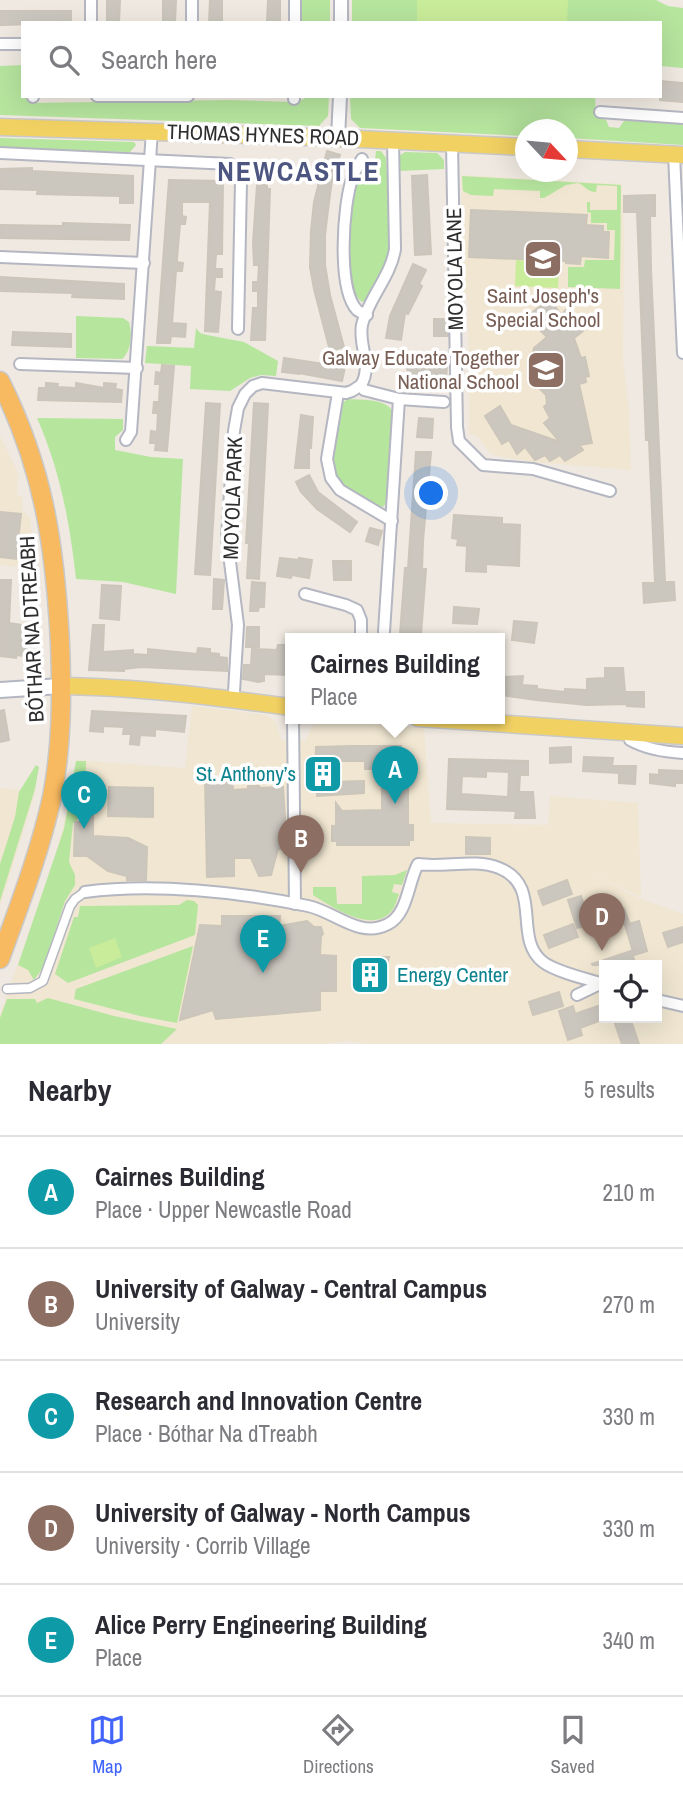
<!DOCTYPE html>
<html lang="en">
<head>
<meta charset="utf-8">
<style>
  :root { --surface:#fff; --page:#f2f2f3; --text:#2b2b33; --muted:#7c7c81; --line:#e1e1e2; --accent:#4264fb }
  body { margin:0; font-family:"Archivo Narrow",sans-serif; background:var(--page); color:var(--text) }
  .controls { position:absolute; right:21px; bottom:21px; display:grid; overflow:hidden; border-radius:0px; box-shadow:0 7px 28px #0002 }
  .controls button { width:63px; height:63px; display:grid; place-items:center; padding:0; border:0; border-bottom:2px solid var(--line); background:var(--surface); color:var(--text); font:35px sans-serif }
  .compass { position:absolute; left:515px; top:119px; width:63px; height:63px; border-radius:50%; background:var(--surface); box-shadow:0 7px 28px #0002; rotate:116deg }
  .you { position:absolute; left:432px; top:494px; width:24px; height:24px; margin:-18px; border:5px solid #fff; border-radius:50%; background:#1a73e8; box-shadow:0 0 0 10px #1a73e833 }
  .badge { display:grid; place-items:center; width:46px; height:46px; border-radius:50%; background:var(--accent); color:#fff; font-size:23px; font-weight:700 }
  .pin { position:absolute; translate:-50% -58px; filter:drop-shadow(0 2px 4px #0008) }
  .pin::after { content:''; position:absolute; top:37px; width:24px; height:21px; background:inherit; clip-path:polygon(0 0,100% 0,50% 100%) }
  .popup { position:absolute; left:285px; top:633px; width:220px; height:91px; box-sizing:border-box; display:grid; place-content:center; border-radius:0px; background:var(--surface); filter:drop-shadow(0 2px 5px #0005); font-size:23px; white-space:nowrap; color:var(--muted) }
  .popup b { font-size:26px; color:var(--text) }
  .popup::after { content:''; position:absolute; left:50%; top:100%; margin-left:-14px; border:14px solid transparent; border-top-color:var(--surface) }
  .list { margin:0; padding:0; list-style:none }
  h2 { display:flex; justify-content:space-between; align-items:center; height:91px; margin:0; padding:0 28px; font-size:30px }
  h2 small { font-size:23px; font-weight:400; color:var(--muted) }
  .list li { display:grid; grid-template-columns:46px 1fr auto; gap:21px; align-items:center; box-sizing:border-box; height:112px; padding:0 28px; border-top:2px solid var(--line) }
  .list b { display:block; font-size:26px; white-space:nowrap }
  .list p { margin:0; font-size:23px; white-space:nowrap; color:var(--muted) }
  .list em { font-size:23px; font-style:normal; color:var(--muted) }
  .icon { flex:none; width:38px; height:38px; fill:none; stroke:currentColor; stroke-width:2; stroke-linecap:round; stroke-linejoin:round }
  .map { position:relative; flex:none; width:683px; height:1044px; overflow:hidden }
  .search { position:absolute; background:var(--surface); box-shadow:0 7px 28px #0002; left:21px; right:21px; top:21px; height:77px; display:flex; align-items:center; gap:18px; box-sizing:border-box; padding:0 24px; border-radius:0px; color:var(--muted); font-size:26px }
  .sheet { height:651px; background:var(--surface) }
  nav { display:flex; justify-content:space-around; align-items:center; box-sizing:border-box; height:98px; border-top:2px solid var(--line); background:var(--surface); font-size:19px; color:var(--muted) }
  nav a { display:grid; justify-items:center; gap:4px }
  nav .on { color:var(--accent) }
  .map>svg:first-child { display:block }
</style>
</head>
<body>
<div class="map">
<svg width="683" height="1044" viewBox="0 0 683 1044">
  <rect width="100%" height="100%" fill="#efe9e1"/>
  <g fill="#f0e6d1" fill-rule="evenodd">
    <polygon points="461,175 622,184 624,234 623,360 629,409 631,470 533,462 498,456 491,454 477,436 469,434 468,306 468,301 463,296"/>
    <polygon points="0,436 18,473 17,495 22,496 23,512 30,517 36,569 0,565"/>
    <path d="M192 706 266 715 276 722 281 740 305 741 312 726 327 719 424 728 431 823 548 825 550 796 638 803 641 897 584 870 641 899 683 914V1044H367L346 1041 325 1044H0V1015L55 857 70 800 76 760 185 768ZM604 965H657V1018H604Z"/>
    <polygon points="0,788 36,791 0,906"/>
  </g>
  <g fill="#b6e59e">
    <rect x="299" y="0" width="31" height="23"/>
    <polygon points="352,0 656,0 668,6 683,8 683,68 660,66 660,23 352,23"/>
    <polygon points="23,65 23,96 29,96 30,103 229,100 293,102 304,99 305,96 329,96 328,116 319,126 0,115 0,66"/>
    <polygon points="350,96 595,96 596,116 606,120 609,127 619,128 624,121 628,121 683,124 683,145 568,138 568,130 526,130 525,136 360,128 351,119"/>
    <polygon points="0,138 134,142 136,145 130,152 0,149"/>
    <path d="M376 151H381L386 158 391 246C388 260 375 297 362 302 342 289 346 194 359 175 362 170 368 171 374 170Z"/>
    <polygon points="405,152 437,153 444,160 444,169 399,171 399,156"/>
    <path d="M462 176 621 185 620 289 568 287V267H584L585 260H614L615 230H607V223H591V213L587 212V202H590V210H617V186L597 185 596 192C587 192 586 186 578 183L566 185 544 198H540V191L494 189 493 196 471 195 463 191Z"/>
    <path d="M76 316 123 318 129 322C132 334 132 350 122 359L76 358Z"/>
    <polygon points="196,328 200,333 207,335 244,342 278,361 276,376 261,375 250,378 230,391 190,389 191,366 145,363 147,346 194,348"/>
    <path d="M348 399C362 400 390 398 394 415L387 501 384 506 379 508C321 475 330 470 339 409L342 403Z"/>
    <path d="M37 418 123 419V430L115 437V450L151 457 183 459 176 594 123 582 76 579C70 523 60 470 37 418Z"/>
    <polygon points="76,761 86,761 85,788 79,792 77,820 73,823 69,862 75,875 75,885 65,901 44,966 34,980 28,970 18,965 64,829"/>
    <polygon points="36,765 39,767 35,789 0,901 0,864 15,817 19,792"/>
    <path d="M407 870 402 885 394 884 392 892 399 894C397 898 396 905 393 909 375 936 332 907 313 895V887H336L337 904H362V876L395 875Z"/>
    <polygon points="187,900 194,901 198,905 195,935 68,983 55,974 74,917 78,917 80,906 179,905"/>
    <polygon points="193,946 177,1023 140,1016 74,999 76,989"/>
    <polygon points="48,998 114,1016 177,1029 161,1044 0,1044 0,1018 7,999 35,999 37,1003"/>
  </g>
  <g fill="#c9ec9a">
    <polygon points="417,0 568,0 567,23 417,23"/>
    <polygon points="516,260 559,263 558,288 515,286"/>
    <polygon points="115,938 122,957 96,968 89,948"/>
  </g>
  <g fill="#cbc7bf" stroke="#cbc5ba" stroke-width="2" fill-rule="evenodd">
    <polygon points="107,0 120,0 119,23 107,23"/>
    <polygon points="163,0 176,0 175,23 163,23"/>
    <polygon points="210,0 222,0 222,23 209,23"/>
    <polygon points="268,0 280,0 280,23 267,23"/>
    <polygon points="0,11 71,11 71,23 0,25"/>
    <polygon points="660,81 683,83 683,102 660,100"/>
    <polygon points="327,151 340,155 332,180 329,202 325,235 325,265 330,295 344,347 330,351 314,289 310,267 311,231 314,202"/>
    <polygon points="32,168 32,171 133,176 133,203 120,203 120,196 37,194 38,190 0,189 0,169"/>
    <polygon points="427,175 431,254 415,255 412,176"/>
    <polygon points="169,180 223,181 222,254 216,254 215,269 222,269 222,277 215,277 214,291 221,292 218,332 205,331 210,202 182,202 182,216 186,217 185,224 180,224 177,259 177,262 183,263 182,271 176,271 172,323 186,324 185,337 171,336 170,343 157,343"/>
    <polygon points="257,185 267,185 267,189 270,189 265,340 251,340 253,308 258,308 258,291 253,291 253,282 258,282 259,265 254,265 253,243"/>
    <polygon points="655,195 655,216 650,216 651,269 665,582 674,582 675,600 644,603 643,583 655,583 649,440 646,440 637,212 624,212 624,196"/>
    <polygon points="471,210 587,215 586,225 603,226 603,232 609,232 608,258 581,256 580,264 566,263 566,261 469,257"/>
    <polygon points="63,223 130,225 129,240 0,238 0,225 63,226"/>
    <polygon points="413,264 426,270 419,284 422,286 408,314 405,313 401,340 386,338 390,316"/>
    <polygon points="0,277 124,284 124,299 72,297 73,293 0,291"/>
    <polygon points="543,304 554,305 561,315 568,308 583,331 574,338 581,358 585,357 589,376 585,377 586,382 579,384 592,443 579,445 583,450 565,461 560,455 550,461 545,455 535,460 525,447 517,454 509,440 502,444 485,416 500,406 511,425 560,442 544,423 550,418 544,407 547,404 546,395 539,388 541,382 541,371 534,362 533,353 534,348 547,337 533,323 530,314"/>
    <polygon points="434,319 447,319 448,336 434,336"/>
    <polygon points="13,332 71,334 71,347 12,345"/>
    <polygon points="399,352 404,363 391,368 387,357"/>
    <polygon points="284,358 345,367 342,381 299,373 299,374 282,372"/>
    <polygon points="408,364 447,366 446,379 407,376"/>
    <polygon points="162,365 174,366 167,451 155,450 156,443 150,443 151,431 157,432 158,413 153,413 154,402 159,402 160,384 155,384 156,372 161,373"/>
    <polygon points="46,383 58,384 57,387 76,388 76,383 104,388 104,383 116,384 115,389 122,390 121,402 38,400 39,388 46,388"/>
    <polygon points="206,403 220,404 210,575 195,574"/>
    <polygon points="254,403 268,404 259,579 247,578 249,543 246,543"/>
    <polygon points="301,415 313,417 311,448 309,448 309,468 295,468"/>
    <polygon points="419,418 433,419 432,438 417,437"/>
    <polygon points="416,452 431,452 423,541 422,569 426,569 421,635 400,634 405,568 408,568"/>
    <polygon points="309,475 318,492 357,522 350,532 317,509 301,492 296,482"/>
    <polygon points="0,512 21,514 16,559 0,557"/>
    <polygon points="454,515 502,518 502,524 520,525 519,566 486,564 486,572 466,571 467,546 457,545 458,539 452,538"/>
    <polygon points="370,528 382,531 378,545 366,541"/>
    <polygon points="280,558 299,560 299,558 312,560 309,578 292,575 291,578 277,576"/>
    <polygon points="333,561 351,561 351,580 334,580"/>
    <polygon points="214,579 224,580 222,609 213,609"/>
    <polygon points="0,580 11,580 9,623 29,626 27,640 32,640 30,657 17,655 16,658 0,656"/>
    <polygon points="252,582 265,583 264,607 259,607 258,611 250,611"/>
    <polygon points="102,585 121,586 119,620 100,618"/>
    <polygon points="454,607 479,609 477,624 453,623"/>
    <polygon points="514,621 537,623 534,643 512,640"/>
    <polygon points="93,625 104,625 103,652 133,650 133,654 148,655 148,649 197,654 198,648 210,649 210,653 219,654 219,657 227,658 227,671 141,667 124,669 124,671 89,670"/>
    <polygon points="247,627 259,627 259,647 246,647"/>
    <polygon points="278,645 286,645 286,650 289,651 287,675 264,674 264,681 258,682 243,679 244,665 251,665 252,649 277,650"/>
    <polygon points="605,668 623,668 625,692 644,692 644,707 627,706 627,704 587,705 536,700 501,695 503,677 523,676 522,685 537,686 537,689 565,692 565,689 587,690 587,679 605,678"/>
    <polygon points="4,710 9,740 0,742 0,711"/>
    <polygon points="92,711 186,716 184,732 155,729 155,736 140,735 139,745 130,744 131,734 123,734 124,727 103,726 103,732 90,731"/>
    <polygon points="353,746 401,746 402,766 408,766 408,825 413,825 413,840 409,840 409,845 337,845 337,841 332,841 332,826 336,826 336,803 342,811 382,810 382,769 365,769 365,761 331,761 331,782 364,781 364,793 317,796 317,780 315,780 316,747"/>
    <polygon points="571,747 571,762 550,763 550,748"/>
    <polygon points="584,757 613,758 612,766 636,766 635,784 619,783 619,773 583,771"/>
    <path d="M449 759 528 761V775H520L519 792H533L535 818H515L516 811 447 809ZM486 771 509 772 508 797 461 794 462 776 486 777Z"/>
    <polygon points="659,770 683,771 683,783 675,783 675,786 650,783 650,774 659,775"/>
    <polygon points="205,777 232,777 233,790 248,789 248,786 259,786 260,788 283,787 287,849 278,849 271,875 259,876 251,858 234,858 234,876 207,877"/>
    <polygon points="109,787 153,788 153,817 108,816"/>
    <polygon points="81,791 93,791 93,836 128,838 147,847 146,880 127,880 127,876 108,871 87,856 74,856 75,822 80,822"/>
    <polygon points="466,837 490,838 490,854 466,854"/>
    <polygon points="567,880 572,894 543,905 538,891"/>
    <polygon points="581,896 590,924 577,928 568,900"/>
    <polygon points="624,909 629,922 599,933 595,919"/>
    <polygon points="222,916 280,916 279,926 307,921 314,927 321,927 323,934 321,936 320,955 336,956 336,991 320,991 320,1010 216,1019 213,1010 180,1020 200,925 222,926"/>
    <polygon points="639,921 647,951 634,955 625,925"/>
    <polygon points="573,924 578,937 549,948 544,935"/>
    <polygon points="683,927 683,942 668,947 663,933"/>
    <polygon points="631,951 636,965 593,965 592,964"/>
    <polygon points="389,957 379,993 356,991 357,958"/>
    <polygon points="559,992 563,1006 533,1015 529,1002"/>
    <polygon points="604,1004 604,1019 580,1028 582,1035 568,1040 559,1011 573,1006 575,1014"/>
    <polygon points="613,1018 630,1018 639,1044 622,1044"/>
  </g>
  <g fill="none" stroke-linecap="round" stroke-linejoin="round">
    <g stroke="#b4b7c1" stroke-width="11">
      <polyline id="pedestrian" points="7,989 30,988 43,981 70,906 75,899 85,892"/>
    </g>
    <g stroke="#b4b7c1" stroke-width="14">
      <g id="minor">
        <polyline points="91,0 91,23"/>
        <polyline points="192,23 192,0"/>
        <polyline points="295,23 295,0"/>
        <polyline points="0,44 23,44"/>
        <polyline points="97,96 188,96"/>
        <polyline points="33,97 33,96"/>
        <polyline points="294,99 294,96"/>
        <polyline points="600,112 683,118"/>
        <polyline points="452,143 457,427 459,441 483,465 533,469 610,491"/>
        <polyline points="0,153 230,164 238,172 241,182 238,329"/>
        <polyline points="674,154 683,353"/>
        <path d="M362 159C358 166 354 172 352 179 343 205 337 289 357 310 359 312 365 314 367 315"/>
        <polyline points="0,257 144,263"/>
        <polyline points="20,364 137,368"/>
        <path d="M361 385C373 365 358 346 362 325 368 299 391 276 395 249L393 140"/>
        <polyline points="338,393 327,459 331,478 340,490 392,521"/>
        <polyline points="126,440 131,432 132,418 152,131"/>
        <polyline points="305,594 346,605 357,610 361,620 361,638"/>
        <polyline points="384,632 399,399"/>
        <polyline points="235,700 234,692 238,625 227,538 234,431 238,408 245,394 253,386 262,383 346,393 352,391 361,385 364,390 399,399 444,402"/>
        <polyline points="293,718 295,904"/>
        <path d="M629 733 630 740C646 749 664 752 683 753"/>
        <path d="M85 892C154 883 240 892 308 906 336 912 359 939 388 924 408 914 408 882 418 864 444 868 475 858 499 868 544 886 512 938 543 962 556 972 587 979 604 984"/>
        <polyline points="577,995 602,983"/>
        <polyline points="657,1000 683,1006"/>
      </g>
    </g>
    <g stroke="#b4b7c1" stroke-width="16">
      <g id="tertiary">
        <polyline points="341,23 341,0"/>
        <polyline points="338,138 340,96"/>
      </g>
    </g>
    <g stroke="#b4b7c1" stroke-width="18">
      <polyline id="secondary" points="0,690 61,686"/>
    </g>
    <g stroke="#c9c9c9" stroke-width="19">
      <g id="primary">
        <polyline points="0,127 338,138 526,147"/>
        <polyline points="568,149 683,155"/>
        <path d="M61 686C137 687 215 697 290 707"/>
        <polyline points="418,718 683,736"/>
      </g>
    </g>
    <g stroke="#c9c9c9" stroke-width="21">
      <path id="trunk" d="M0 381C44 469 55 546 60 643 62 695 62 746 52 797 40 852 19 906 0 959"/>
    </g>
    <use href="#pedestrian" stroke="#fff" stroke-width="8"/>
    <use href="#minor" stroke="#fff" stroke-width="10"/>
    <use href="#tertiary" stroke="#fff" stroke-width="12"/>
    <use href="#secondary" stroke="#fff" stroke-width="14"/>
    <use href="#primary" stroke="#f2d163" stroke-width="16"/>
    <use href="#trunk" stroke="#f8ba60" stroke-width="18"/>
  </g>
  <defs>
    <g id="school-square" transform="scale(2.0125)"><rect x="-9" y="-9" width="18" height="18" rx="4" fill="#8d6e63" stroke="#fff"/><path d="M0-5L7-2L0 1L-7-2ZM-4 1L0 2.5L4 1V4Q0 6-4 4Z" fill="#fff"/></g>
    <g id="building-square" transform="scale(2.0125)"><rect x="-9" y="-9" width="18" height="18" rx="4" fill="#0f9aa8" stroke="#fff"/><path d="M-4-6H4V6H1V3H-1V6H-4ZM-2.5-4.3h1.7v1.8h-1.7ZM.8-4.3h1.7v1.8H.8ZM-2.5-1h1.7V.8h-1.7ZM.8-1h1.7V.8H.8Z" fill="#fff"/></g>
  </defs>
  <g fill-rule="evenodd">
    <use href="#school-square" x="543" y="259"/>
    <use href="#school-square" x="546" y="370"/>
    <use href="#building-square" x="323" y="774"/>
    <use href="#building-square" x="370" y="975"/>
  </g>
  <g text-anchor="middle" stroke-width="7" stroke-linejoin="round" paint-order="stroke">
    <g font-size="21" fill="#2e2e2e" stroke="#fff">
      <text transform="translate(263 135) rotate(2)" y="7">THOMAS HYNES ROAD</text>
      <text transform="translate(455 269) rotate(-91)" y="7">MOYOLA LANE</text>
      <text transform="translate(233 498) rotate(-88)" y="7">MOYOLA PARK</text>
      <text transform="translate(32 629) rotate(-93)" y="7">BÓTHAR NA DTREABH</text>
    </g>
    <g font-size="21" fill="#785e54" stroke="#fff">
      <text x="543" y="303">Saint Joseph's<tspan x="543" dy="24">Special School</tspan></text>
      <text x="519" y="365" text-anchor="end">Galway Educate Together<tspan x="519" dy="24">National School</tspan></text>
    </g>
    <g font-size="21" fill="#0d838f" stroke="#fff" text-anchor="end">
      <text x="296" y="781">St. Anthony’s</text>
      <text x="397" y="982" text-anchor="start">Energy Center</text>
    </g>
    <g font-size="28" font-weight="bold" letter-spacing="2" fill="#4d5680" stroke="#fff">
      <text x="299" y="181">NEWCASTLE</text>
    </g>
  </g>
</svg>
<div class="controls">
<button><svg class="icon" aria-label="locate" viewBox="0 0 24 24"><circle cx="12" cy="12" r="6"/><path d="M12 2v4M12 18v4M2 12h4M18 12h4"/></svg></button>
</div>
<svg class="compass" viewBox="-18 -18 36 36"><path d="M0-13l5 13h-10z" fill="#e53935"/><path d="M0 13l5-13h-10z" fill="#7c7c81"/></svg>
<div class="you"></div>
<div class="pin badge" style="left:395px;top:804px;background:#0f9aa8">A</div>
<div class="popup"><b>Cairnes Building</b>Place</div>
<div class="pin badge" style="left:301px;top:873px;background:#8d6e63">B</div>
<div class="pin badge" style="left:84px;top:829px;background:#0f9aa8">C</div>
<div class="pin badge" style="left:602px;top:951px;background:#8d6e63">D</div>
<div class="pin badge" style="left:263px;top:973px;background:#0f9aa8">E</div>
<div class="search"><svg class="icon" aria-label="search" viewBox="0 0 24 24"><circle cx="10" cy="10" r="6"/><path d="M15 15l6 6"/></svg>Search here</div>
</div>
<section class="sheet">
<h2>Nearby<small>5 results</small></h2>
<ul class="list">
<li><span class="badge" style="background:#0f9aa8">A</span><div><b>Cairnes Building</b><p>Place · Upper Newcastle Road</p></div><em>210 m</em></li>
<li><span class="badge" style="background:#8d6e63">B</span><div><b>University of Galway - Central Campus</b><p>University</p></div><em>270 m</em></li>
<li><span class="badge" style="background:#0f9aa8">C</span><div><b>Research and Innovation Centre</b><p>Place · Bóthar Na dTreabh</p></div><em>330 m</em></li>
<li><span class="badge" style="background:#8d6e63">D</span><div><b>University of Galway - North Campus</b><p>University · Corrib Village</p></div><em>330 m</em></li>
<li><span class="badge" style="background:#0f9aa8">E</span><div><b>Alice Perry Engineering Building</b><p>Place</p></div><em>340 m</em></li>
</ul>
</section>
<nav>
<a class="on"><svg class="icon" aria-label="map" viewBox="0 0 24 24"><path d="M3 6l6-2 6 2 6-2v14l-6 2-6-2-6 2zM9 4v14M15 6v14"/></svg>Map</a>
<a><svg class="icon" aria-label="directions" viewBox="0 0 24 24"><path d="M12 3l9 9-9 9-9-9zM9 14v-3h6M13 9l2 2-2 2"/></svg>Directions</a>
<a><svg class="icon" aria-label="saved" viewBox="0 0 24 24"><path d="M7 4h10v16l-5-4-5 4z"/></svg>Saved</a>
</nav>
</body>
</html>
